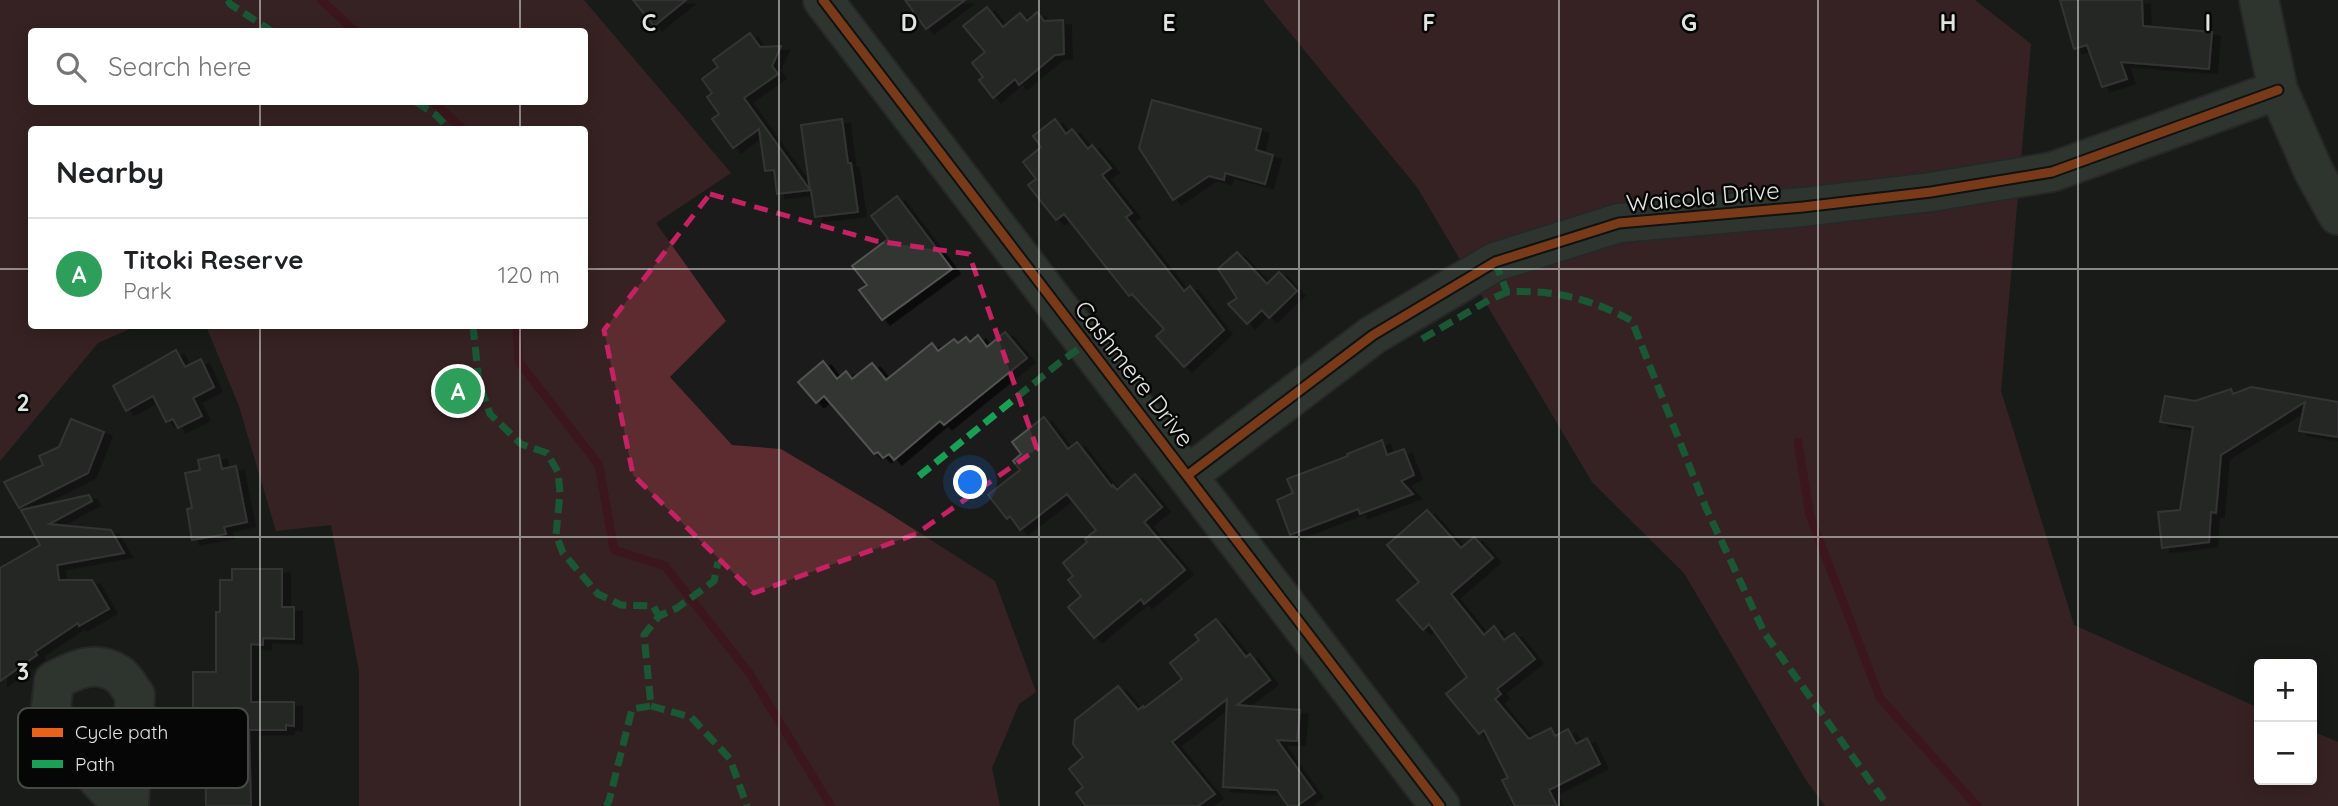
<!DOCTYPE html>
<html lang="en">
<head>
<meta charset="utf-8">
<style>
  :root { --surface:#fff; --page:#f2f2f2; --text:#202124; --muted:#757577; --line:#e0e0e0; --accent:#58595a }
  body { margin:0; font-family:Quicksand,sans-serif; background:var(--page); color:var(--text) }
  .controls { position:absolute; right:21px; bottom:21px; display:grid; overflow:hidden; border-radius:7px; box-shadow:0 4px 18px #0003 }
  .controls button { width:63px; height:63px; display:grid; place-items:center; padding:0; border:0; border-bottom:2px solid var(--line); background:var(--surface); color:var(--text); font:35px sans-serif }
  .you { position:absolute; left:971px; top:483px; width:24px; height:24px; margin:-18px; border:5px solid #fff; border-radius:50%; background:#1a73e8; box-shadow:0 0 0 10px #1a73e833 }
  .badge { display:grid; place-items:center; width:46px; height:46px; border-radius:50%; background:var(--accent); color:#fff; font-size:23px; font-weight:700 }
  .pin { position:absolute; translate:-50% -50%; border:4px solid #fff; box-shadow:0 2px 7px #0006 }
  .list { margin:0; padding:0; list-style:none }
  h2 { display:flex; justify-content:space-between; align-items:center; height:91px; margin:0; padding:0 28px; font-size:30px }
  h2 small { font-size:23px; font-weight:400; color:var(--muted) }
  .list li { display:grid; grid-template-columns:46px 1fr auto; gap:21px; align-items:center; box-sizing:border-box; height:112px; padding:0 28px; border-top:2px solid var(--line) }
  .list b { display:block; font-size:26px; white-space:nowrap }
  .list p { margin:0; font-size:23px; white-space:nowrap; color:var(--muted) }
  .list em { font-size:23px; font-style:normal; color:var(--muted) }
  .icon { flex:none; width:38px; height:38px; fill:none; stroke:currentColor; stroke-width:2; stroke-linecap:round; stroke-linejoin:round }
  .map { position:relative; flex:none; width:2338px; height:806px; overflow:hidden }
  .search { position:absolute; background:var(--surface); box-shadow:0 4px 18px #0003; left:28px; top:28px; width:560px; height:77px; display:flex; align-items:center; gap:18px; box-sizing:border-box; padding:0 24px; border-radius:7px; color:var(--muted); font-size:26px }
  .panel { position:absolute; background:var(--surface); box-shadow:0 4px 18px #0003; left:28px; top:126px; width:560px; height:203px; border-radius:7px }
  .map>svg:first-child { display:block }
</style>
</head>
<body>
<div class="map">
<svg width="2338" height="806" viewBox="0 0 2338 806">
  <defs>
    <filter id="shadow"><feDropShadow dx="8" dy="4.5" stdDeviation="0" flood-color="#0009"/></filter>
  </defs>
  <rect width="100%" height="100%" fill="#1a1b1a"/>
  <g fill="#5c2c30" fill-rule="evenodd">
    <path d="M0 0H584L731 173 656 223 726 321 670 377 732 445 781 449 879 507 995 581 1036 692 1019 704 992 768 1000 806H359V671L331 525 276 531 239 406 206 326H584V130H32V326H136L98 343 0 461ZM32 32H584V102H32Z"/>
    <polygon points="1263,0 1975,0 2031,44 2001,391 2074,625 2259,708 2259,780 2312,780 2312,731 2338,742 2338,806 1825,806 1806,780 1684,573 1592,482 1417,187"/>
  </g>
  <g fill="none" stroke-linecap="round" stroke-linejoin="round">
    <g stroke="#651322" stroke-width="9">
      <polyline points="321,0 356,32"/>
      <polyline points="433,102 464,130"/>
      <polyline points="517,326 519,362 599,465 614,550 665,566 750,674 831,806"/>
      <polyline points="1798,442 1810,516 1880,698 1977,806"/>
    </g>
  </g>
  <g fill="#333433" stroke="#525352" stroke-width="2" filter="url(#shadow)">
    <polygon points="633,0 686,0 654,26"/>
    <polygon points="905,0 965,0 926,29"/>
    <polygon points="2060,0 2142,0 2143,26 2212,32 2209,69 2121,62 2127,79 2102,87 2087,45 2074,49"/>
    <polygon points="987,7 1003,27 1020,13 1027,21 1037,12 1044,21 1063,20 1064,54 1055,55 1019,85 1015,79 993,98 979,80 983,77 972,63 985,52 963,26"/>
    <polygon points="750,33 760,47 781,46 772,66 778,74 744,98 810,190 801,125 842,119 848,163 851,163 858,212 815,217 811,190 777,194 774,170 765,171 759,129 733,148 712,119 719,114 707,97 712,93 702,79 718,67 713,60"/>
    <polygon points="1152,100 1261,129 1256,150 1273,155 1265,184 1225,173 1224,180 1209,176 1173,200 1139,148"/>
    <polygon points="1055,119 1066,134 1072,129 1088,149 1092,145 1111,168 1102,175 1132,213 1126,217 1184,291 1190,286 1224,330 1184,367 1156,336 1164,329 1132,294 1129,296 1064,214 1056,220 1028,185 1036,179 1023,162 1041,147 1033,136"/>
    <polygon points="897,196 952,269 882,320 859,290 867,285 852,266 888,239 871,216"/>
    <polygon points="1237,252 1267,284 1279,272 1297,291 1269,318 1262,310 1247,324 1228,304 1237,298 1218,269"/>
    <polygon points="1005,332 1027,358 944,425 940,421 894,460 889,454 883,458 878,452 874,454 824,396 816,403 798,382 823,361 837,379 846,371 852,379 872,363 886,380 932,343 938,351 954,339 958,343 966,337 970,342 978,335 987,347"/>
    <polygon points="176,350 185,367 201,359 214,387 193,398 202,416 178,428 173,419 166,422 153,396 126,411 113,386"/>
    <polygon points="2251,387 2338,402 2338,437 2299,431 2305,402 2221,455 2216,513 2211,512 2209,542 2162,548 2158,512 2180,510 2193,427 2160,422 2165,396 2195,401 2231,389 2233,394"/>
    <polygon points="1044,417 1068,449 1077,442 1112,487 1113,485 1117,490 1135,474 1162,507 1144,522 1185,570 1144,604 1141,599 1094,638 1068,607 1081,596 1068,580 1073,576 1063,563 1087,542 1085,539 1096,530 1067,494 1020,530 1010,516 1007,519 988,495 1020,470 1013,461 1021,454 1012,442"/>
    <polygon points="71,419 104,432 88,473 19,508 4,482 43,465 39,456 59,447"/>
    <polygon points="1382,440 1387,455 1404,449 1414,475 1401,481 1413,494 1360,514 1358,509 1290,535 1277,500 1293,493 1287,479 1348,456 1347,454"/>
    <polygon points="219,455 222,469 236,466 247,522 224,527 226,534 192,540 187,509 192,508 185,473 200,470 198,460"/>
    <polygon points="89,495 92,501 49,524 111,530 124,553 57,565 59,580 92,580 109,609 79,626 78,623 35,652 37,655 0,681 0,568 40,545 21,510"/>
    <polygon points="1427,510 1461,548 1474,537 1493,558 1451,594 1484,635 1494,626 1504,640 1514,633 1535,659 1497,689 1501,694 1495,699 1529,739 1551,728 1555,736 1568,729 1576,744 1587,738 1600,764 1549,790 1557,806 1515,806 1502,780 1508,778 1484,730 1479,734 1446,694 1467,677 1429,624 1423,630 1397,600 1419,582 1387,545"/>
    <polygon points="232,569 282,569 282,607 294,607 294,639 263,638 263,645 251,644 251,702 294,702 294,726 286,725 286,730 249,730 251,806 206,806 205,726 202,726 202,711 193,711 193,672 216,672 216,612 220,612 220,580 232,580"/>
    <polygon points="1216,619 1246,657 1250,654 1270,680 1237,705 1300,710 1297,741 1277,740 1315,793 1297,806 1288,806 1277,790 1223,787 1227,699 1172,742 1215,794 1198,806 1086,806 1076,793 1083,787 1069,769 1083,757 1073,744 1075,720 1118,686 1138,710 1143,706 1144,708 1182,679 1170,663 1199,640 1195,635"/>
  </g>
  <g fill="none" stroke-linecap="round" stroke-linejoin="round">
    <g stroke="#363736" stroke-width="42">
      <g id="minor">
        <polyline points="823,0 1440,806"/>
        <polyline points="2259,0 2278,90 2314,172 2338,215"/>
        <polyline points="1188,475 1373,335 1495,262 1619,223 1803,207 1931,192 2052,172 2278,90"/>
        <path d="M123 806 60 738 51 707 54 681C74 670 96 659 118 674 125 678 130 689 135 695L129 806"/>
      </g>
    </g>
    <use href="#minor" stroke="#475548" stroke-width="38"/>
    <g stroke="#1a9f57" stroke-width="7" stroke-dasharray="14 7" stroke-linecap="butt">
      <polyline points="228,0 230,4 273,32"/>
      <polyline points="416,102 436,115 450,130"/>
      <path d="M1495 262 1507 292C1552 289 1592 299 1632 321L1706 508 1765 634 1888 806"/>
      <polyline points="473,326 479,382 490,414 521,444 547,453 558,472 560,493 556,535 563,553 598,594 621,605 653,606 659,616"/>
      <polyline points="1422,339 1489,300 1507,292"/>
      <polyline points="919,476 1059,363 1085,344"/>
      <polyline points="651,706 691,717 730,759 747,806"/>
      <polyline points="606,806 609,801 632,709 651,706 644,635 659,616 677,608 714,581 718,562"/>
    </g>
    <g stroke="#050605" stroke-width="13">
      <g id="cycleway">
        <polyline points="823,0 1440,806"/>
        <polyline points="1188,475 1373,335 1495,262 1619,223 1803,207 1931,192 2052,172 2278,90"/>
      </g>
    </g>
    <use href="#cycleway" stroke="#ea6118" stroke-width="9"/>
  </g>
  <path d="M0 0H2338V806H0ZM710 194 876 241 969 254 1037 449 916 534 754 593 633 475 604 330Z" fill="#1a1b1a" fill-opacity=".55" fill-rule="evenodd"/>
  <path fill="none" stroke="#c42262" stroke-width="5" stroke-dasharray="14 9" stroke-linejoin="round" d="M710 194 876 241 969 254 1037 449 916 534 754 593 633 475 604 330Z"/>
  <path fill="none" stroke="#e2e4e2" stroke-width="2" stroke-opacity="0.55" d="M260 0V32M520 0V32M779 0V806M1039 0V806M1299 0V806M1559 0V806M1818 0V806M2078 0V806M260 102V130M520 102V130M0 269H32M584 269H2338M260 326V806M520 326V806M0 537H2338"/>
  <g text-anchor="middle" stroke-width="5" stroke-linejoin="round" paint-order="stroke">
    <g font-size="24" fill="#e2e4e2" stroke="#050605">
      <text transform="translate(1703 197) rotate(-5)" y="8">Waicola Drive</text>
      <text transform="translate(1134 374) rotate(52)" y="8">Cashmere Drive</text>
    </g>
  </g>
  <rect x="18" y="708" width="230" height="80" rx="10" fill="#050605" stroke="#474947" stroke-width="2"/>
  <rect x="32" y="728" width="31" height="9" fill="#ea6118"/>
  <rect x="32" y="760" width="31" height="8" fill="#1a9f57"/>
  <g font-size="19" fill="#e2e4e2">
    <text x="75" y="739">Cycle path</text>
    <text x="75" y="771">Path</text>
  </g>
  <g font-size="23" text-anchor="middle" font-weight="bold" fill="#e2e4e2" stroke="#050605" stroke-width="5" stroke-linejoin="round" paint-order="stroke">
    <text x="649" y="31">C</text>
    <text x="909" y="31">D</text>
    <text x="1169" y="31">E</text>
    <text x="1429" y="31">F</text>
    <text x="1689" y="31">G</text>
    <text x="1948" y="31">H</text>
    <text x="2208" y="31">I</text>
    <text x="23" y="411">2</text>
    <text x="23" y="680">3</text>
  </g>
</svg>
<div class="controls">
<button>+</button>
<button>−</button>
</div>
<div class="you"></div>
<div class="pin badge" style="left:458px;top:391px;background:#2e9e5b">A</div>
<div class="search"><svg class="icon" aria-label="search" viewBox="0 0 24 24"><circle cx="10" cy="10" r="6"/><path d="M15 15l6 6"/></svg>Search here</div>
<section class="panel">
<h2>Nearby<small></small></h2>
<ul class="list">
<li><span class="badge" style="background:#2e9e5b">A</span><div><b>Titoki Reserve</b><p>Park</p></div><em>120 m</em></li>
</ul>
</section>
</div>
</body>
</html>
